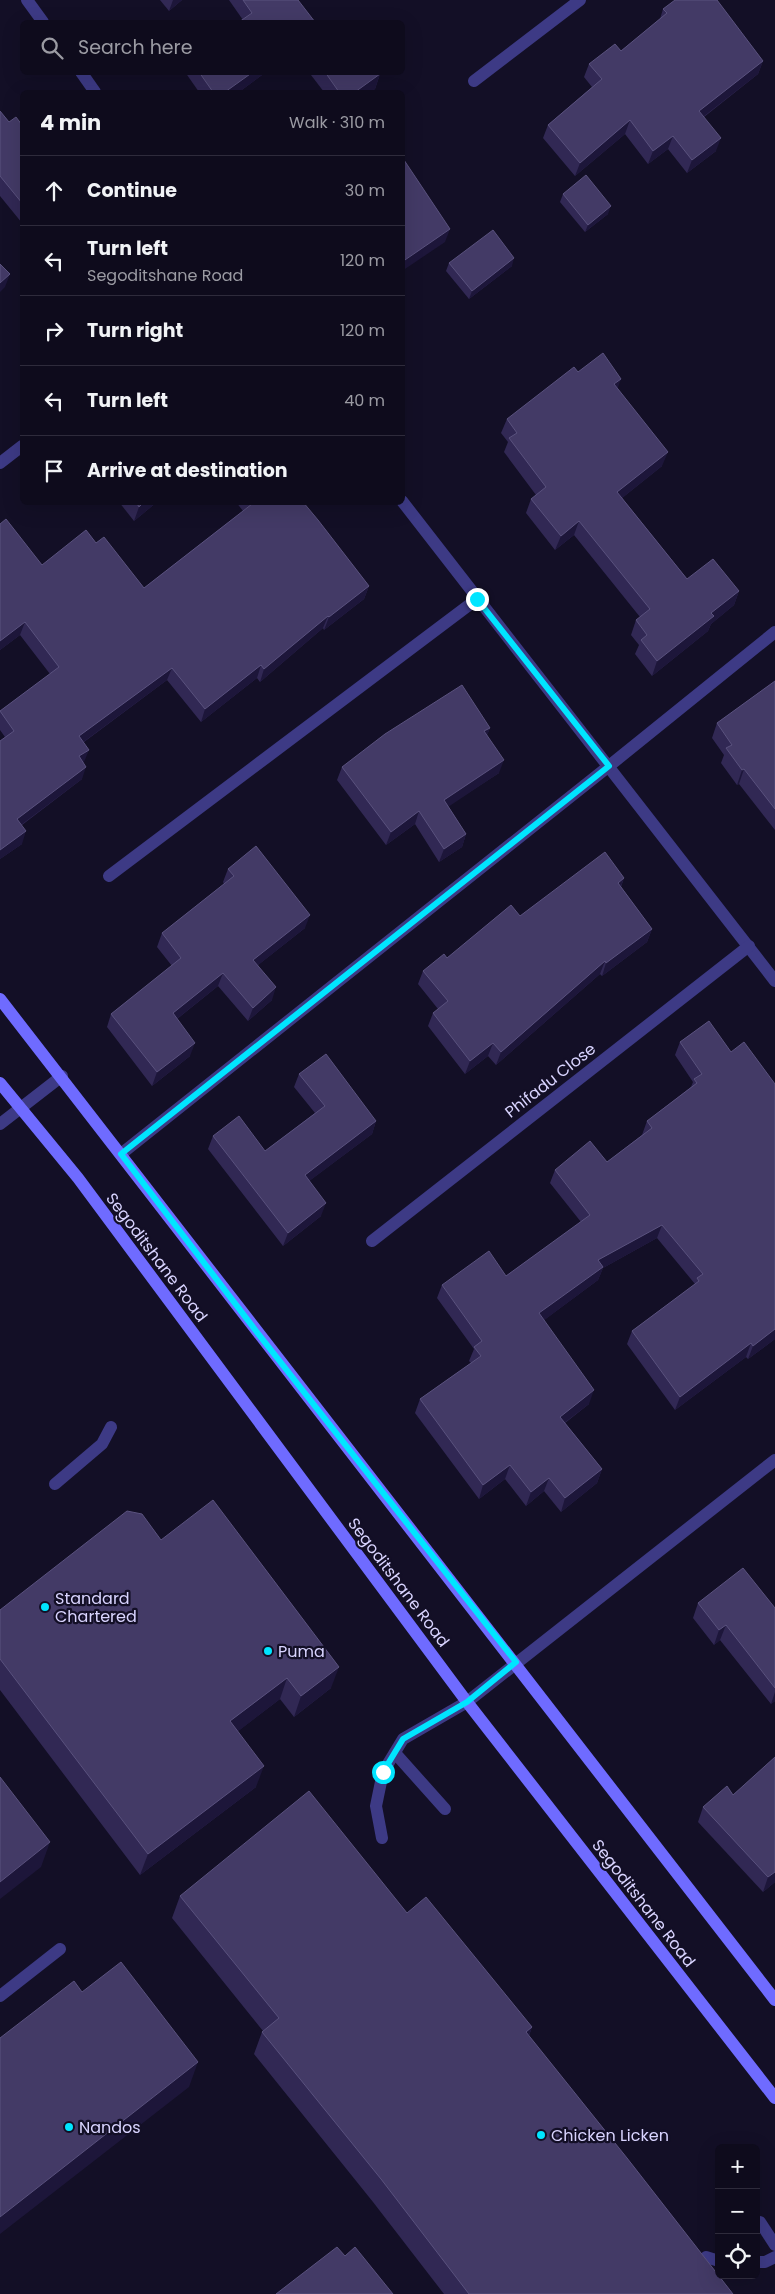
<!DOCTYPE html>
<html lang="en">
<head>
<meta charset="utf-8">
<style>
  :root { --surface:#0e0b1c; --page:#171425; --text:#f1f3f6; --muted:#9b9ba3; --line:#2e2b3b }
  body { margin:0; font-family:Poppins,sans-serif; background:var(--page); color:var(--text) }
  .controls { position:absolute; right:15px; bottom:15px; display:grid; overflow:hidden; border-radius:8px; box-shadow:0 5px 20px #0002 }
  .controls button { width:45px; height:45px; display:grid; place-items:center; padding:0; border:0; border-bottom:1px solid var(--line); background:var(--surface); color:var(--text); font:25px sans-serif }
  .stop { position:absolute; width:15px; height:15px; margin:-11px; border:4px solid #00e5ff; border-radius:50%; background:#fff }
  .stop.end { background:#00e5ff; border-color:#fff; box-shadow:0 1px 5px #0008 }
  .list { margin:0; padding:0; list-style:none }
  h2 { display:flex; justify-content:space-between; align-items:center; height:65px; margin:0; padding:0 20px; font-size:21px }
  h2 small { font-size:16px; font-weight:400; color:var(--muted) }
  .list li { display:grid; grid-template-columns:32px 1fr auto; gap:15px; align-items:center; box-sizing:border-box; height:70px; padding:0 20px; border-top:1px solid var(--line) }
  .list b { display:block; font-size:19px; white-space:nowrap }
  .list p { margin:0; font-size:16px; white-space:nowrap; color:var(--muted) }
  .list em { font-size:16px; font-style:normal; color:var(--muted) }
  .icon { flex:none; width:28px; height:28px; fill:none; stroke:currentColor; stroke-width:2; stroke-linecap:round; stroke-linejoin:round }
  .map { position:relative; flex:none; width:775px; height:2294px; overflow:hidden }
  .search { position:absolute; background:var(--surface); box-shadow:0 5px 20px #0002; left:20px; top:20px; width:385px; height:55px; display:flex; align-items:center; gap:12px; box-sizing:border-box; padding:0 18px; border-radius:8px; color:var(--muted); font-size:19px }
  .panel { position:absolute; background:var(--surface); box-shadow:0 5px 20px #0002; left:20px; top:90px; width:385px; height:415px; border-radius:8px }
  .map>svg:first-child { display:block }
</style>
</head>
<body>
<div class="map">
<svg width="775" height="2294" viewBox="0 0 775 2294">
  <rect width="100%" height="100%" fill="#130f26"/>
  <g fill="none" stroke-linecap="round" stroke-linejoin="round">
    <g stroke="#3d3a85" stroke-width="12">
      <polyline points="55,1484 102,1444 111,1427"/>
      <polyline points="395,1753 445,1809"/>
      <polyline points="382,1838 376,1806 383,1772 403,1739 467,1702"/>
      <polyline points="0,1996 60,1949"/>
      <polyline points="760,2222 775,2245"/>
      <polyline points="706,2257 719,2261"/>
      <polyline points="756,2262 765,2262 775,2257"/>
    </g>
    <g stroke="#3d3a85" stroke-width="12">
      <polyline points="27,0 43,22"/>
      <polyline points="81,72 95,92"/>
      <polyline points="474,81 580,0"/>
      <polyline points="0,463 22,446"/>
      <polyline points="402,501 775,981"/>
      <polyline points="109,876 477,599"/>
      <polyline points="0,1124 62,1076"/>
      <polyline points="121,1154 609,766 775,632"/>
      <polyline points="372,1241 749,946"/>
      <polyline points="467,1702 775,1460"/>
    </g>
    <g stroke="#6f6bff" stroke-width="12">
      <polyline points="0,999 775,2000"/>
      <polyline points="0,1083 78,1178 467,1702 775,2098"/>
    </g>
  </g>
  <g fill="#312854">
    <polygon points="160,0 182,0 169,11"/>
    <polygon points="229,0 298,0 243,20"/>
    <polygon points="663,9 763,61 758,74 704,117 716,151 687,173 668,149 648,164 625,134 575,176 543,138 548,125 592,87 584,77 589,64 621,51 660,19"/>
    <polygon points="185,72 266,72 239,92 199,92"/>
    <polygon points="312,72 379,72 380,74 375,89 370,92 324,92 311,75"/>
    <polygon points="0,111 9,122 22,125 22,223 0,196"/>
    <polygon points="563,194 608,214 585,232 560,202"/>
    <polygon points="449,263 512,266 469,299 446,271"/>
    <polygon points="578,372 618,389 662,466 622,498 687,579 739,591 734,605 711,624 708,631 652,676 635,654 639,645 631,635 636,620 640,617 574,535 555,550 526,513 531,499 536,495 504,452 508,442 501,433 507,419"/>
    <polygon points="119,502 157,502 134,521"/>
    <polygon points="236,502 303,502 369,586 364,599 324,630 323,628 260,682 257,678 201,722 167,680 84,742 84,762 83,763 82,779 22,825 22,844 0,859 0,741 5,737 0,730 0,711 50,674 20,635 0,650 0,524 42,565 96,543 144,588 243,511"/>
    <polygon points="775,681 775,830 739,784 737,785 721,763 724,755 712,738 717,723"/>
    <polygon points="490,728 487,735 499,773 448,806 466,834 462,847 439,862 415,824 386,845 337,780 342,767"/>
    <polygon points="228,869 305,928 258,965 272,1000 248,1021 218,986 177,1019 190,1056 152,1086 107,1027 111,1014 172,966 157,947 162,933 224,884 223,882"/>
    <polygon points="624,878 621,887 652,929 647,942 602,976 600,974 496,1065 488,1056 465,1074 428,1026 433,1013 438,1009 418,984 423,971 520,916"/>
    <polygon points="709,1021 775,1339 748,1359 746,1357 675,1410 627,1344 632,1331 695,1284 657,1238 603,1268 598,1280 544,1320 589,1404 565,1423 602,1469 597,1483 561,1512 544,1491 526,1506 505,1479 479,1499 415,1413 420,1399 471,1363 469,1361 474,1349 437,1298 442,1285 506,1276 581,1222 550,1183 555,1170 607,1162 642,1135 647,1121 691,1087 693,1082 675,1055 680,1042"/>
    <polygon points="299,1074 376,1121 372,1134 309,1181 321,1216 283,1246 208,1149 213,1136 265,1151 315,1113 294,1087"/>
    <polygon points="161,1540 331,1688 294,1717 280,1699 238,1731 256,1787 140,1875 0,1690 0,1610"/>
    <polygon points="698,1603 775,1608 775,1701 771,1704 720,1640 714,1645 693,1618"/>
    <polygon points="733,1795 775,1882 763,1892 698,1822 703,1807"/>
    <polygon points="180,1896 407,1913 532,2027 529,2036 733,2294 444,2294 373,2202 254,2054 262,2032 263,2031 172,1918"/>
  </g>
  <g fill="#1d163a">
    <polygon points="173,0 182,0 169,11"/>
    <polygon points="763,61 758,74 694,124 699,111"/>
    <polygon points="253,72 266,72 239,92 225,92"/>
    <polygon points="380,74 375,89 370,92 355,92"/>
    <polygon points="630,120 625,134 575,176 580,163"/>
    <polygon points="673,136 668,149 648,164 653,151"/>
    <polygon points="721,138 716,151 687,173 692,160"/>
    <polygon points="611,206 608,214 585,232 588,225"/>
    <polygon points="450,229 445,242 402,271 402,262"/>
    <polygon points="514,258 512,266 469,299 472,291"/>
    <polygon points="10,274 5,287 0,292 0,283"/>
    <polygon points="621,379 616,393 614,384"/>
    <polygon points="668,452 662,466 612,506 617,492"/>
    <polygon points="144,502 157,502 134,521 139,507"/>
    <polygon points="579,521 574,535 555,550 561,536"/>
    <polygon points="369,586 364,599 324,630 329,617"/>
    <polygon points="739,591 734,605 711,624 708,631 652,676 657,661 711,613"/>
    <polygon points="328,616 323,628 260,682 264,669"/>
    <polygon points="25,622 20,635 0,650 0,641"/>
    <polygon points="261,665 257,678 201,722 205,709"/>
    <polygon points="172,668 167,680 74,749 79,736"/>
    <polygon points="490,728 485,740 484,731"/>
    <polygon points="89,750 84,762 74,769 79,756"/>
    <polygon points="504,760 499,773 439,813 444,800"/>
    <polygon points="86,767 82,779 13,831 17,819"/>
    <polygon points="744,769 739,784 737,785 742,770"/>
    <polygon points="419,811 415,824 386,845 391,832"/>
    <polygon points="26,831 22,844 0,859 0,850"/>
    <polygon points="466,834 462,847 439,862 444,849"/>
    <polygon points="624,878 619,891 618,883"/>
    <polygon points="310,915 305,928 248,973 253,960"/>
    <polygon points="652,929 647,942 602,976 606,963"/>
    <polygon points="605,961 600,974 496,1065 501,1052"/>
    <polygon points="223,973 218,986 168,1026 173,1013"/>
    <polygon points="276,987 272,1000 248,1021 253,1008"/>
    <polygon points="195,1043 190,1056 152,1086 157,1072"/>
    <polygon points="493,1043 488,1056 465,1074 470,1061"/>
    <polygon points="376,1121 372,1134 300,1188 305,1175"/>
    <polygon points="326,1203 321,1216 283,1246 288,1233"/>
    <polygon points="662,1225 657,1238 603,1268 598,1280 535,1327 539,1313 598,1260"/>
    <polygon points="775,1329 775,1339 748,1359 753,1346"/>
    <polygon points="751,1343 746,1357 675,1410 680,1397"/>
    <polygon points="594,1390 589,1404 555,1430 560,1417"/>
    <polygon points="510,1465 505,1479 479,1499 483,1485"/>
    <polygon points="602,1469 597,1483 561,1512 565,1498"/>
    <polygon points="549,1478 544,1491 526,1506 531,1492"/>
    <polygon points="726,1625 720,1640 714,1645 719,1630"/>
    <polygon points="339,1667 331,1688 294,1717 301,1696"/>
    <polygon points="287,1678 280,1699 223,1743 230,1721"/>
    <polygon points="775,1692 775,1701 771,1704"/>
    <polygon points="264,1766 256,1787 140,1875 148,1854"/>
    <polygon points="50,1842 41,1867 0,1899 0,1882"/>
    <polygon points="775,1872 775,1882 763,1892 768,1877"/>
    <polygon points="532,2027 524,2049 526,2032"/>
    <polygon points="198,2062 189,2087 0,2234 0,2217"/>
  </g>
  <g fill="#433a66" stroke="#5a527e">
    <polygon points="243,0 298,0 315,22 239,22 252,13"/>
    <polygon points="675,0 717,0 763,61 699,111 721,138 692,160 673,136 653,151 630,120 580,163 548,125 602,79 589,64 615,44 621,51 667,13 663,9"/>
    <polygon points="199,72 253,72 225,92 213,92"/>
    <polygon points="325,72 379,72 380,74 355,92 339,92"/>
    <polygon points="0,111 9,122 16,117 22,125 22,203 0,176"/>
    <polygon points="402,157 450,229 402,262"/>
    <polygon points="586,175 611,206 588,225 563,194"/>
    <polygon points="493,230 514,258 472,291 449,263"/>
    <polygon points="0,264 10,274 0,283"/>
    <polygon points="603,353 621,379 614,384 668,452 617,492 687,579 713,559 739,591 711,613 714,616 657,661 641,640 647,635 636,620 650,609 579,521 561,536 531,499 546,487 509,438 517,433 507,419 574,367 578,372"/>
    <polygon points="136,502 144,502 139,507"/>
    <polygon points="251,502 303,502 318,520 369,586 329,617 328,616 264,669 261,665 205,709 172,668 79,736 89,750 79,756 86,767 17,819 26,831 0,850 0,741 14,731 0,711 59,667 25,622 0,641 0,524 6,519 42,565 86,530 96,543 104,537 144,588 252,504"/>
    <polygon points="775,681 775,809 744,769 742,770 726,748 732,745 717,723"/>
    <polygon points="462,685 490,728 484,731 504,760 444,800 466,834 444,849 419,811 391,832 342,767 385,734"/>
    <polygon points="256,846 310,915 253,960 276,987 253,1008 223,973 173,1013 195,1043 157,1072 111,1014 181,958 162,933 234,876 228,869"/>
    <polygon points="605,852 624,878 618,883 652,929 606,963 605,961 501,1052 493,1043 470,1061 433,1013 448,1001 423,971 444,954 447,958 511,905 520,916"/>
    <polygon points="709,1021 731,1052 744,1042 775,1084 775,1329 753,1346 751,1343 680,1397 632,1331 699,1281 697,1278 703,1274 662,1225 598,1260 603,1267 539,1313 594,1390 560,1417 602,1469 565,1498 549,1478 531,1492 510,1465 483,1485 420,1399 481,1356 474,1347 482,1341 442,1285 489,1251 506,1276 590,1215 555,1170 590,1141 607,1162 652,1128 647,1121 697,1083 694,1079 702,1074 680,1042"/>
    <polygon points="326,1054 376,1121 305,1175 326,1203 288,1233 213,1136 239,1116 265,1151 325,1106 299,1074"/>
    <polygon points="213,1500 339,1667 301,1696 287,1678 230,1721 264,1766 148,1854 0,1659 0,1610 127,1511 142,1514 161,1540"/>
    <polygon points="743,1568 775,1608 775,1688 726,1625 719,1630 698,1603"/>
    <polygon points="775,1757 775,1872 768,1877 703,1807 727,1786 733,1795"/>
    <polygon points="0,1777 50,1842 0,1882"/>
    <polygon points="309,1791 407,1913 426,1897 532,2027 526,2032 627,2158 733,2294 469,2294 381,2179 262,2032 279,2018 180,1896"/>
    <polygon points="121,1962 198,2062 0,2217 0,2038 74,1981 82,1992"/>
    <polygon points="337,2247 345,2256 355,2247 393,2294 276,2294"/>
  </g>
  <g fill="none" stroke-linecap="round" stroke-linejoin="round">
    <polyline stroke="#00e5ff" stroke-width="6" points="383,1772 403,1739 467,1702 516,1662 256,1331 121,1154 609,766 477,599"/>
  </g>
  <g fill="#00e5ff" stroke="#130f26" stroke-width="2">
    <circle cx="45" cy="1607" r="5"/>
    <circle cx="268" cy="1651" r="5"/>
    <circle cx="69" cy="2127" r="5"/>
    <circle cx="541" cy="2135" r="5"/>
  </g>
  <g text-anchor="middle" stroke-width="4.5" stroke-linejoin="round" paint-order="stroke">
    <g font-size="16" fill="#d9d4ff" stroke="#130f26">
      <text transform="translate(550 1080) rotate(-38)" y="6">Phifadu Close</text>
      <text transform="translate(157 1257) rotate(53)" y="6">Segoditshane Road</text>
      <text transform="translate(399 1582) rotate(53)" y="6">Segoditshane Road</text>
      <text transform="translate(644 1903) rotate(52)" y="6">Segoditshane Road</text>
    </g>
    <g font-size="16" fill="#d9d4ff" stroke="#130f26" text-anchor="start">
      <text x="55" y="1604">Standard<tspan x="55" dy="18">Chartered</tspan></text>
      <text x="278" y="1657">Puma</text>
      <text x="79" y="2133">Nandos</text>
      <text x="551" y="2141">Chicken Licken</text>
    </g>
  </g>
</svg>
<div class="controls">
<button>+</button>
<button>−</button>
<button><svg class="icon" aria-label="locate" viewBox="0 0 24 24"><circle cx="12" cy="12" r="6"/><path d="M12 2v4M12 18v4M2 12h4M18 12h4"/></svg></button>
</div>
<div class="stop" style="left:383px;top:1772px"></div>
<div class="stop end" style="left:477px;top:599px"></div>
<div class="search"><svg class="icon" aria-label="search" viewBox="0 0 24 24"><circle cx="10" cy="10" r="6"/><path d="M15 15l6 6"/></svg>Search here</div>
<section class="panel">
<h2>4 min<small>Walk · 310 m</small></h2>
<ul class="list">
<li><svg class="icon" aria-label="ahead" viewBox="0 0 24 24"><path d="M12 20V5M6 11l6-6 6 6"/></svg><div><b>Continue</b></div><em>30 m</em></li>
<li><svg class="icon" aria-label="left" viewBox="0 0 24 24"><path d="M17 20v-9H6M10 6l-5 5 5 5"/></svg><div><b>Turn left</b><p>Segoditshane Road</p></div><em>120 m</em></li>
<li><svg class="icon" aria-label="right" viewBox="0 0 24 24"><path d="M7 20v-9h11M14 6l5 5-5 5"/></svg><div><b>Turn right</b></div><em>120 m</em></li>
<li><svg class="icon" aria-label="left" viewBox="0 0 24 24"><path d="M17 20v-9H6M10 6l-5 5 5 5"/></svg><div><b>Turn left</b></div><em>40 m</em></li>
<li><svg class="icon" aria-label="arrive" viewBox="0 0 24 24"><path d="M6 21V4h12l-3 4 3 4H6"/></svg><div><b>Arrive at destination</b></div></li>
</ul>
</section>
</div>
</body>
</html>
